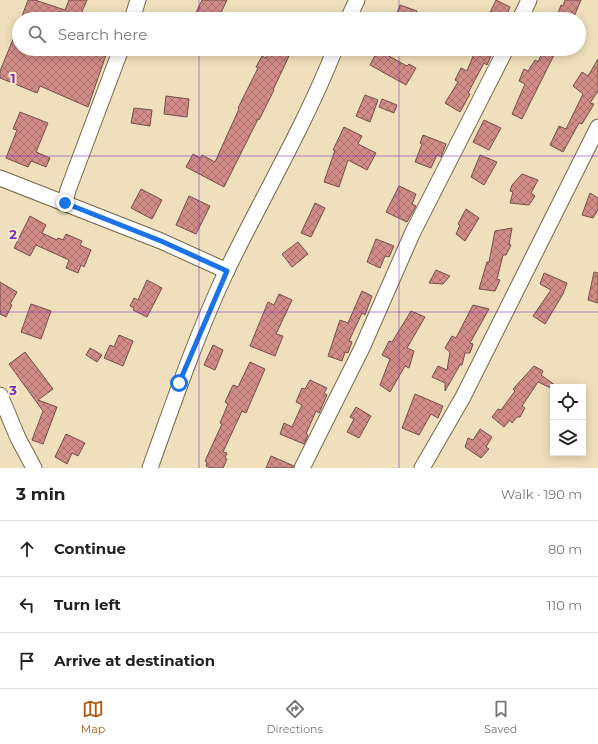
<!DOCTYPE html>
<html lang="en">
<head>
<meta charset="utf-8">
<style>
  :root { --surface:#fff; --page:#f6f6f6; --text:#222; --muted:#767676; --line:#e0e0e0; --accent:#b45309 }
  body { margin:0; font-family:Montserrat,sans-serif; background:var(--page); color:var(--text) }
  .controls { position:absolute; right:12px; bottom:12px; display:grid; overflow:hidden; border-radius:0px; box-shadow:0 2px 10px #0003 }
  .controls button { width:36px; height:36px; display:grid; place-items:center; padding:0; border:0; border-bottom:1px solid var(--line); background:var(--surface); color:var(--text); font:20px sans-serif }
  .stop { position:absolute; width:12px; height:12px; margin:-9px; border:3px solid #1a73e8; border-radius:50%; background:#fff }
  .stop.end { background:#1a73e8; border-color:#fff; box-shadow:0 1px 4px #0008 }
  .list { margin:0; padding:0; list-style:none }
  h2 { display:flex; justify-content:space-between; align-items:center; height:52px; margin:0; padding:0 16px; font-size:17px }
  h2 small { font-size:13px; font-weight:400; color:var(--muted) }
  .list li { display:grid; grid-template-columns:26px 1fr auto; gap:12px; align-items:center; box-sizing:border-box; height:56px; padding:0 16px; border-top:1px solid var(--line) }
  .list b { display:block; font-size:15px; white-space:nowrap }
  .list em { font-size:13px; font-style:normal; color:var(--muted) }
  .icon { flex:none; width:22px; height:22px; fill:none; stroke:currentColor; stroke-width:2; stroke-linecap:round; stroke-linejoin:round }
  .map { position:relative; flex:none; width:598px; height:468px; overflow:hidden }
  .search { position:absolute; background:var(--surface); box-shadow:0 2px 10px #0003; left:12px; right:12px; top:12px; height:44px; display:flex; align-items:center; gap:10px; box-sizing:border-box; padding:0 14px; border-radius:22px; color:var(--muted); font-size:15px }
  .sheet { height:220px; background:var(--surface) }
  nav { display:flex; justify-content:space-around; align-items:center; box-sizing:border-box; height:56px; border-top:1px solid var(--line); background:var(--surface); font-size:11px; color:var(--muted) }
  nav a { display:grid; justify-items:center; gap:2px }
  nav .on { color:var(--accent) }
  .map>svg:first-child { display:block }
</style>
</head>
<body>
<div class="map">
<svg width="598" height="468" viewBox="0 0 598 468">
  <defs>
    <pattern id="building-cross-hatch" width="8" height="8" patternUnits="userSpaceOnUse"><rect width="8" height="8" fill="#d18c88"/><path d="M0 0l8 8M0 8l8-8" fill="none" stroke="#a9726e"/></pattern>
  </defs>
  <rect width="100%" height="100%" fill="#efdfbc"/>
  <g fill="url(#building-cross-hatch)" stroke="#744f4d">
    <polygon points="28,0 35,0 65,10 69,0 87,0 80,16 86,19 21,19"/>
    <polygon points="202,0 227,0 218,19 193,19"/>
    <polygon points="496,0 510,7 505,19 487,19"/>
    <polygon points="565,0 581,0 573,19 556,19 561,5 563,6"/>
    <polygon points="400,5 417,11 415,19 395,19"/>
    <polygon points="19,25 19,49 108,49 88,107 40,86 37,93 0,78 0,71"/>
    <polygon points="270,49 276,49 289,56 273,90 274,90 259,120 258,119 224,187 186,167 193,154 200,158 202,155 215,162 239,109 238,108 258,68 256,67 262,56 266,58"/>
    <polygon points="476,49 494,49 487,65 484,63 468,93 470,94 460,112 445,103 458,82 455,80 461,68 467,71"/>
    <polygon points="544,49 557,49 522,119 512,114 525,84 519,81 524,69 528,71 535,60 538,62"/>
    <polygon points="378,50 407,66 409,64 416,68 406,85 370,65"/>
    <polygon points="598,59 598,91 590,103 594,104 582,124 579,123 563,152 550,145 559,126 566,129 583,94 573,86 582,72 588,76"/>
    <polygon points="365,95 378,100 370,122 356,116"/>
    <polygon points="166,96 189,99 187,117 164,114"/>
    <polygon points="382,99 397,105 394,113 379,107"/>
    <polygon points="134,108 152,110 150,126 131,123"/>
    <polygon points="20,112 48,123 36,152 50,158 46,167 31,161 28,167 6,158 17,130 13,129"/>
    <polygon points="484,120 501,128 489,150 473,142"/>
    <polygon points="344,127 362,136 358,144 376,153 367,170 348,160 339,187 324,182 335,150 333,150"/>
    <polygon points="423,135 446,144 441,157 437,155 431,168 415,162 422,144 420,143"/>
    <polygon points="480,155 497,162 484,185 471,177"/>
    <polygon points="522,174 538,180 531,193 535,196 529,205 510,203 513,192 510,191 512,185"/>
    <polygon points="399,186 416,194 412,204 416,206 407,222 386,212"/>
    <polygon points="141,189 162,200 152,219 131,208"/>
    <polygon points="590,193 598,198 598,210 593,218 582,215"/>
    <polygon points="189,196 210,206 196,234 176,225"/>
    <polygon points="315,203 325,208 311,237 301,233"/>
    <polygon points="466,209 479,218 465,241 456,234 460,225 458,224"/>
    <polygon points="30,216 46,225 42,233 57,240 58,238 63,240 66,234 82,241 80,245 91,250 84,267 81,265 78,273 66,268 69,260 36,245 30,256 14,248"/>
    <polygon points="512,228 509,244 511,245 506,255 503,255 497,279 500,280 495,291 479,289 487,262 489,262 495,231"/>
    <polygon points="376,239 394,246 389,257 385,256 380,268 367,262"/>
    <polygon points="298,242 308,254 292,267 282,254"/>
    <polygon points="436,270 450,276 443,284 429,283"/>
    <polygon points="594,272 598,273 598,303 588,300"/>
    <polygon points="544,273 567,283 563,294 545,324 533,316 551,290 540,284"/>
    <polygon points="147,280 162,288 147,317 133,310 134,308 130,306 134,298 138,300"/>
    <polygon points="0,282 17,292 10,304 12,305 6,317 0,314"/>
    <polygon points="362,291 372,296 365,315 362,313 349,341 352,342 348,353 345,352 342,361 328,356 340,320 348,323"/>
    <polygon points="279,294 292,300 276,334 283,336 275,356 250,346 268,302 274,305"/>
    <polygon points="31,304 51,311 41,339 21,332"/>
    <polygon points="473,305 489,309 470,343 473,344 470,353 465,353 462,365 460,365 445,391 445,383 432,377 438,366 447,370 450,352 445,348 452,336 456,338"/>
    <polygon points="411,311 425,317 407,348 414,351 409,368 405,366 390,392 380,385 390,359 382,355 389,341 392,342"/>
    <polygon points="119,335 133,341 123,366 104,358 110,345 114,347"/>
    <polygon points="213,345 223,350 215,370 204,365"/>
    <polygon points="90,348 102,355 97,362 86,355"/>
    <polygon points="25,352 53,389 38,400 57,407 43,444 32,440 43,411 9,364"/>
    <polygon points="250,362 265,369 246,413 242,411 223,452 227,453 225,458 227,459 223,468 211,468 206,466 207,462 205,461 222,424 220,423 228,404 225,402 233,385 238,387"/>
    <polygon points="534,366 543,371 541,375 555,385 553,389 538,382 522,406 525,408 520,417 517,417 512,423 510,420 504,427 492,417 498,409 501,410 515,391 513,389"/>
    <polygon points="310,380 327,388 324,393 327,395 319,413 316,411 306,434 308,435 304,444 280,434 284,423 292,427 302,405 296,402 302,388 305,389"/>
    <polygon points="415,394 443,406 438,418 431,414 419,435 402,428"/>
    <polygon points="356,407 371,416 359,438 347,432 354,419 350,417"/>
    <polygon points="480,429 492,437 486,447 489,449 481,458 465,447 468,438 473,440"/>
    <polygon points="66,434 85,443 78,456 72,453 67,464 55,457"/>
    <polygon points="271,456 294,466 293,468 266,468"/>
  </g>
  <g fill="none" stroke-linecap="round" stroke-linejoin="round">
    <g stroke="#756847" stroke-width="17">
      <g id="minor">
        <polyline points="132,19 138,0"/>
        <polyline points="348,19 357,0"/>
        <polyline points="520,19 529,0"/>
        <polyline points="0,178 161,241 227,271"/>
        <polyline points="65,203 68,190 121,49"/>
        <polyline points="0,395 18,438 34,468"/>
        <path d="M150 468C174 401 197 334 227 270 263 196 305 125 335 49"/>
        <polyline points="302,468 362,348 412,234 506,49"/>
        <polyline points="422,468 463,397 598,127"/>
      </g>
    </g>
    <use href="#minor" stroke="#fff" stroke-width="15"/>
  </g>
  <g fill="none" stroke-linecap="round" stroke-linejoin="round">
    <polyline stroke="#1a73e8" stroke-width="5" points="65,203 161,241 227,271 179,383"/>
  </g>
  <path fill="none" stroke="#7b2cbf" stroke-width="1" stroke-opacity="0.55" d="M199 0V19M399 0V19M199 49V468M399 49V468M0 156H598M0 312H598"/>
  <g font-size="13" text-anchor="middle" font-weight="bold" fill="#7b2cbf" stroke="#fcedc9" stroke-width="4" stroke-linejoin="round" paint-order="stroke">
    <text x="13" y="83">1</text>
    <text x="13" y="239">2</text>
    <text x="13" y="395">3</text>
  </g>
</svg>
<div class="controls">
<button><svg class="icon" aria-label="locate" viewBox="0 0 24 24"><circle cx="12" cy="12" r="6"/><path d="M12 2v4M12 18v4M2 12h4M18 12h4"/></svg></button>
<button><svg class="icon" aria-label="layers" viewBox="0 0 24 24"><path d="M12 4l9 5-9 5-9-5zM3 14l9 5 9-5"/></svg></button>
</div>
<div class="stop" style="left:179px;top:383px"></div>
<div class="stop end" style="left:65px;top:203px"></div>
<div class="search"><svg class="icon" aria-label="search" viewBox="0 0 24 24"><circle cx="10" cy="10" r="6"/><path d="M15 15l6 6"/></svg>Search here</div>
</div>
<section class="sheet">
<h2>3 min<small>Walk · 190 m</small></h2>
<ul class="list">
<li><svg class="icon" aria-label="ahead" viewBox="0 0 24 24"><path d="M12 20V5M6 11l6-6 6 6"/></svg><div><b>Continue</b></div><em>80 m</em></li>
<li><svg class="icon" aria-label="left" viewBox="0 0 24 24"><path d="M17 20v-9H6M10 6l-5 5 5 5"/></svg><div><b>Turn left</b></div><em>110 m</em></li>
<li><svg class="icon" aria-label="arrive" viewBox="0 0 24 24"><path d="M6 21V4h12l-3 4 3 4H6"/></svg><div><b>Arrive at destination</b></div></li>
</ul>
</section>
<nav>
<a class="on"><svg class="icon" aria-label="map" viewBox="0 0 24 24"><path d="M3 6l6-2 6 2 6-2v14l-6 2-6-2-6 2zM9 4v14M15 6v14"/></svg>Map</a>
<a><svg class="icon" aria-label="directions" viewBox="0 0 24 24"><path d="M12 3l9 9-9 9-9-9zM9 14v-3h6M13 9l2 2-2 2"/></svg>Directions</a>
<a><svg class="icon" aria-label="saved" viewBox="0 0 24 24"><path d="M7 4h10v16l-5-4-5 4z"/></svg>Saved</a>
</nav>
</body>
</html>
